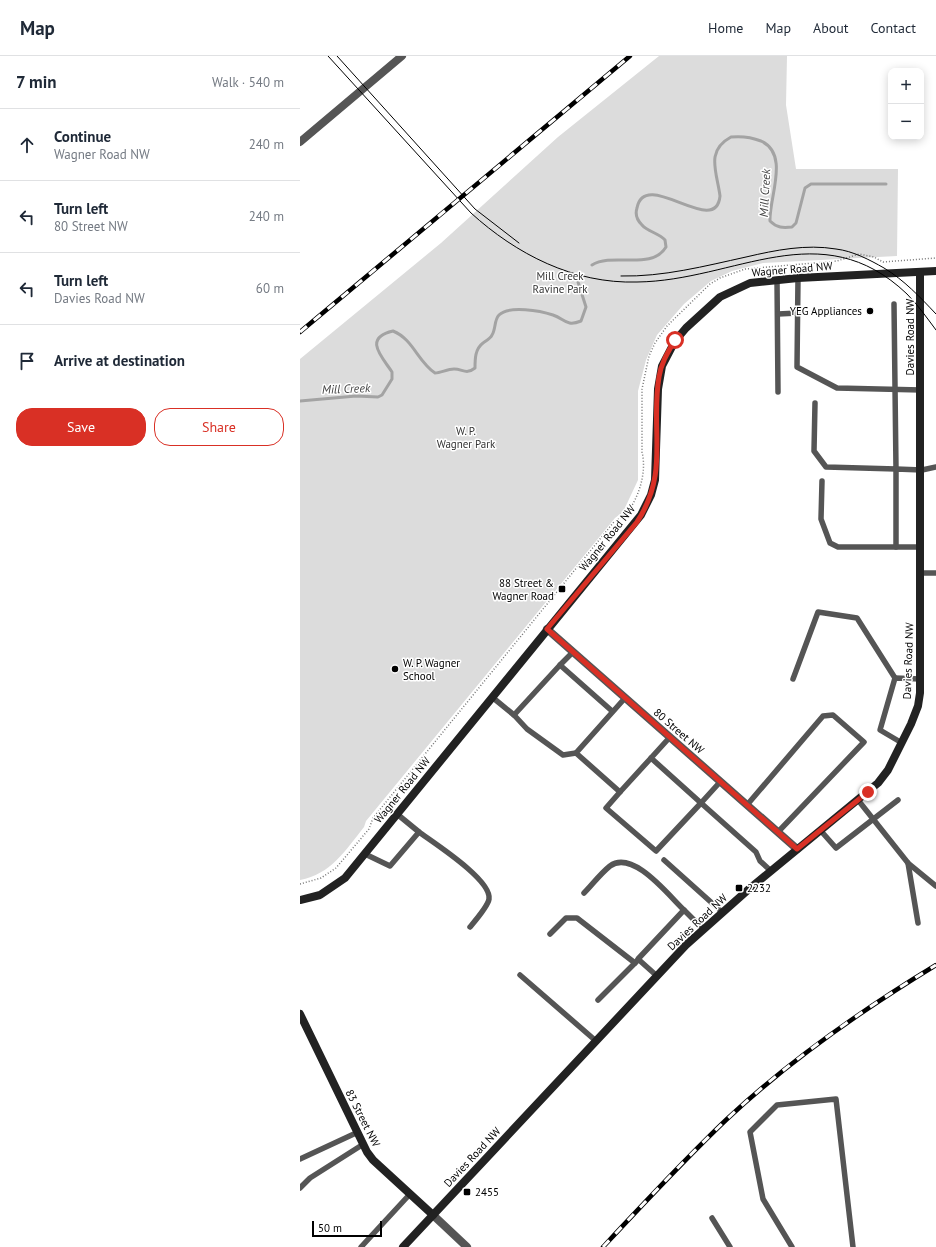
<!DOCTYPE html>
<html lang="en">
<head>
<meta charset="utf-8">
<style>
  :root { --surface:#fff; --page:#f2f2f3; --text:#1f2937; --muted:#747a83; --line:#e0e1e3; --accent:#d93025 }
  body { margin:0; font-family:"PT Sans",sans-serif; background:var(--page); color:var(--text) }
  .controls { position:absolute; right:12px; top:12px; display:grid; overflow:hidden; border-radius:8px; box-shadow:0 2px 10px #0003 }
  .controls button { width:36px; height:36px; display:grid; place-items:center; padding:0; border:0; border-bottom:1px solid var(--line); background:var(--surface); color:var(--text); font:20px sans-serif }
  .scale { position:absolute; left:12px; bottom:10px; width:70px; box-sizing:border-box; padding-left:4px; border:2px solid #000; border-top:0; font-size:11px; line-height:14px; white-space:nowrap; color:#000; -webkit-text-stroke:3px #fff; paint-order:stroke }
  .stop { position:absolute; width:12px; height:12px; margin:-9px; border:3px solid #d93025; border-radius:50%; background:#fff }
  .stop.end { background:#d93025; border-color:#fff; box-shadow:0 1px 4px #0008 }
  .list { margin:0; padding:0; list-style:none }
  h2 { display:flex; justify-content:space-between; align-items:center; height:52px; margin:0; padding:0 16px; font-size:17px }
  h2 small { font-size:13px; font-weight:400; color:var(--muted) }
  .list li { display:grid; grid-template-columns:26px 1fr auto; gap:12px; align-items:center; box-sizing:border-box; height:72px; padding:0 16px; border-top:1px solid var(--line) }
  .list b { display:block; font-size:15px; white-space:nowrap }
  .list p { margin:0; font-size:13px; white-space:nowrap; color:var(--muted) }
  .list em { font-size:13px; font-style:normal; color:var(--muted) }
  .actions { display:flex; gap:8px; padding:12px 16px }
  .actions a { flex:1; padding:9px 0; border:1px solid var(--accent); border-radius:16px; text-align:center; font-size:14px; color:var(--accent) }
  .actions .main { background:var(--accent); color:#fff }
  .icon { flex:none; width:22px; height:22px; fill:none; stroke:currentColor; stroke-width:2; stroke-linecap:round; stroke-linejoin:round }
  .map { position:relative; flex:none; width:636px; height:1191px; overflow:hidden }
  header { display:flex; align-items:center; gap:24px; box-sizing:border-box; height:56px; padding:0 20px; background:var(--surface); border-bottom:1px solid var(--line) }
  header strong { font-size:19px }
  nav { display:flex; gap:22px; margin-inline-start:auto; font-size:14px }
  main { display:flex }
  aside { flex:1; background:var(--surface) }
  .map>svg:first-child { display:block }
</style>
</head>
<body>
<header>
<strong>Map</strong>
<nav><a>Home</a><a>Map</a><a>About</a><a>Contact</a></nav>
</header>
<main>
<aside>
<h2>7 min<small>Walk · 540 m</small></h2>
<ul class="list">
<li><svg class="icon" aria-label="ahead" viewBox="0 0 24 24"><path d="M12 20V5M6 11l6-6 6 6"/></svg><div><b>Continue</b><p>Wagner Road NW</p></div><em>240 m</em></li>
<li><svg class="icon" aria-label="left" viewBox="0 0 24 24"><path d="M17 20v-9H6M10 6l-5 5 5 5"/></svg><div><b>Turn left</b><p>80 Street NW</p></div><em>240 m</em></li>
<li><svg class="icon" aria-label="left" viewBox="0 0 24 24"><path d="M17 20v-9H6M10 6l-5 5 5 5"/></svg><div><b>Turn left</b><p>Davies Road NW</p></div><em>60 m</em></li>
<li><svg class="icon" aria-label="arrive" viewBox="0 0 24 24"><path d="M6 21V4h12l-3 4 3 4H6"/></svg><div><b>Arrive at destination</b></div></li>
</ul>
<div class="actions"><a class="main">Save</a><a>Share</a></div>
</aside>
<div class="map">
<svg width="636" height="1191" viewBox="0 0 636 1191">
  <rect width="100%" height="100%" fill="#fff"/>
  <path fill="#dcdcdc" d="M359 0H487L486 49 496 113H598L597 200 463 207 432 215 411 225 384 248 357 279 346 304 338 335V424L323 456 315 462 66 765 64 771C45 795 31 818 0 824V303L141 187 258 81Z"/>
  <g fill="none" stroke-linecap="round" stroke-linejoin="round">
    <g stroke="#a3a3a3" stroke-width="3">
      <path d="M292 209C313 196 352 215 366 191L365 184C359 177 348 176 342 169 337 164 335 158 337 152 345 111 416 183 420 140 417 116 405 95 431 81 441 80 451 81 461 85 490 98 469 141 470 165 477 172 483 172 492 171L496 167 505 132 511 128H586"/>
      <path d="M0 345 56 340 78 341 82 339 92 323V316C83 302 62 282 93 275 113 283 118 306 135 317 141 317 147 313 154 313 163 313 166 319 175 312 175 303 175 293 183 287 186 285 191 282 192 279 196 273 194 264 199 259 209 249 241 255 253 259 265 263 266 271 281 265L286 251 278 226"/>
    </g>
    <path stroke="#777" stroke-width="1.5" stroke-dasharray="1 2" stroke-linecap="butt" d="M0 828 21 822 36 812 69 773 73 762 313 467C317 463 322 462 326 458 339 442 347 416 342 396V333L349 300 355 287 367 270 410 228 420 222 445 213 537 205 559 198 574 201 583 206 636 202"/>
    <g stroke="#555" stroke-width="5.5">
      <polyline points="498,222 497,311 537,332 621,334"/>
      <polyline points="477,224 478,336"/>
      <polyline points="478,258 498,257"/>
      <polyline points="515,347 514,395 526,411 596,413 594,248"/>
      <polyline points="522,425 521,463 530,487 538,491 621,491"/>
      <polyline points="596,491 596,413 622,414 636,411"/>
      <polyline points="621,517 636,517"/>
      <polyline points="273,596 260,609 312,655"/>
      <polyline points="493,623 518,556 557,562 595,622"/>
      <polyline points="192,641 214,659 260,609"/>
      <polyline points="325,642 276,697 320,736 351,702"/>
      <polyline points="214,659 227,673 263,699 276,697"/>
      <polyline points="370,681 351,702 401,747 420,726"/>
      <polyline points="602,687 580,674 595,622 620,623"/>
      <polyline points="320,736 306,752 356,795 401,747 456,796 460,805 471,815"/>
      <polyline points="558,744 608,807 636,830"/>
      <polyline points="447,749 523,660 533,659 564,686 478,776"/>
      <polyline points="521,775 536,792 598,744"/>
      <path d="M119 776C134 787 192 824 189 843 188 850 175 865 170 871"/>
      <polyline points="65,798 90,810 119,776 97,758"/>
      <polyline points="364,804 422,856"/>
      <polyline points="608,807 618,867"/>
      <path d="M284 837C292 829 300 818 310 810 333 793 369 840 384 854"/>
      <polyline points="250,878 266,862 277,862 335,907"/>
      <polyline points="220,919 296,985"/>
      <polyline points="357,920 338,903 384,854 403,873"/>
      <polyline points="298,944 337,905"/>
      <polyline points="0,1103 56,1077"/>
      <polyline points="0,1132 10,1122 62,1089"/>
      <polyline points="412,1162 430,1191"/>
      <polyline points="61,1191 110,1138"/>
      <polyline points="492,1191 463,1143 450,1076 477,1049 536,1043 553,1191"/>
    </g>
    <g stroke="#555" stroke-width="8">
      <polyline points="0,86 102,0"/>
      <polyline points="247,573 497,793"/>
      <polyline points="133,1159 167,1191"/>
    </g>
    <g stroke="#222" stroke-width="8">
      <polyline points="0,844 20,839 45,822 341,459 351,439 355,424 358,333 362,310 375,285 386,272 420,241 450,227 498,222 636,215"/>
      <polyline points="0,958 67,1096 73,1104 133,1159"/>
      <polyline points="103,1191 386,889 449,833 578,727 588,714 611,668 618,650 620,637 620,216"/>
    </g>
    <g stroke="#000" stroke-width="1">
      <path d="M28 0 171 157C216 198 274 228 337 226 435 225 521 156 607 238 618 249 627 262 636 274"/>
      <polyline points="37,0 175,153 219,187"/>
      <path d="M321 220C363 221 405 210 446 201 476 194 506 188 536 193 553 195 570 204 584 212 604 224 620 241 636 258"/>
    </g>
    <g stroke="#000" stroke-width="4.5">
      <g id="rail">
        <polyline points="0,276 330,0"/>
        <path d="M303 1191C344 1147 384 1104 427 1063 490 1004 562 954 636 909"/>
      </g>
    </g>
    <use href="#rail" stroke="#fff" stroke-width="3" stroke-dasharray="9" stroke-linecap="butt"/>
  </g>
  <g fill="none" stroke-linecap="round" stroke-linejoin="round">
    <path stroke="#d93025" stroke-width="5" d="M375 284C368 296 361 307 359 321 350 374 370 416 337 466L247 573 497 793 568 736"/>
  </g>
  <g fill="#000" stroke="#fff" stroke-width="1.5">
    <circle cx="570" cy="255" r="4"/>
    <rect x="258" y="529" width="8" height="8" rx="2"/>
    <circle cx="95" cy="613" r="4"/>
    <rect x="435" y="828" width="8" height="8" rx="2"/>
    <rect x="163" y="1132" width="8" height="8" rx="2"/>
  </g>
  <g text-anchor="middle" stroke-width="3" stroke-linejoin="round" paint-order="stroke">
    <g font-size="11" fill="#000" stroke="#fff">
      <text transform="translate(492 213) rotate(-5)" y="4">Wagner Road NW</text>
      <text transform="translate(610 281) rotate(-90)" y="4">Davies Road NW</text>
      <text transform="translate(307 482) rotate(-51)" y="4">Wagner Road NW</text>
      <text transform="translate(608 605) rotate(-88)" y="4">Davies Road NW</text>
      <text transform="translate(379 675) rotate(41)" y="4">80 Street NW</text>
      <text transform="translate(102 734) rotate(-51)" y="4">Wagner Road NW</text>
      <text transform="translate(397 866) rotate(-43)" y="4">Davies Road NW</text>
      <text transform="translate(63 1062) rotate(63)" y="4">83 Street NW</text>
      <text transform="translate(172 1101) rotate(-47)" y="4">Davies Road NW</text>
    </g>
    <g font-size="11" fill="#333" stroke="#fff">
      <text x="260" y="224">Mill Creek<tspan x="260" dy="13">Ravine Park</tspan></text>
      <text x="166" y="379">W. P.<tspan x="166" dy="13">Wagner Park</tspan></text>
    </g>
    <g font-size="11" fill="#000" stroke="#fff" text-anchor="start">
      <text x="562" y="259" text-anchor="end">YEG Appliances</text>
      <text x="254" y="531" text-anchor="end">88 Street &amp;<tspan x="254" dy="13">Wagner Road</tspan></text>
      <text x="103" y="611">W. P. Wagner<tspan x="103" dy="13">School</tspan></text>
      <text x="447" y="836">2232</text>
      <text x="175" y="1140">2455</text>
    </g>
    <g font-size="12" font-style="italic" fill="#444" stroke="#fff">
      <text transform="translate(465 137) rotate(-87)" y="4">Mill Creek</text>
      <text transform="translate(46 333) rotate(-2)" y="4">Mill Creek</text>
    </g>
  </g>
</svg>
<div class="controls">
<button>+</button>
<button>−</button>
</div>
<div class="scale">50 m</div>
<div class="stop" style="left:375px;top:284px"></div>
<div class="stop end" style="left:568px;top:736px"></div>
</div>
</main>
</body>
</html>
